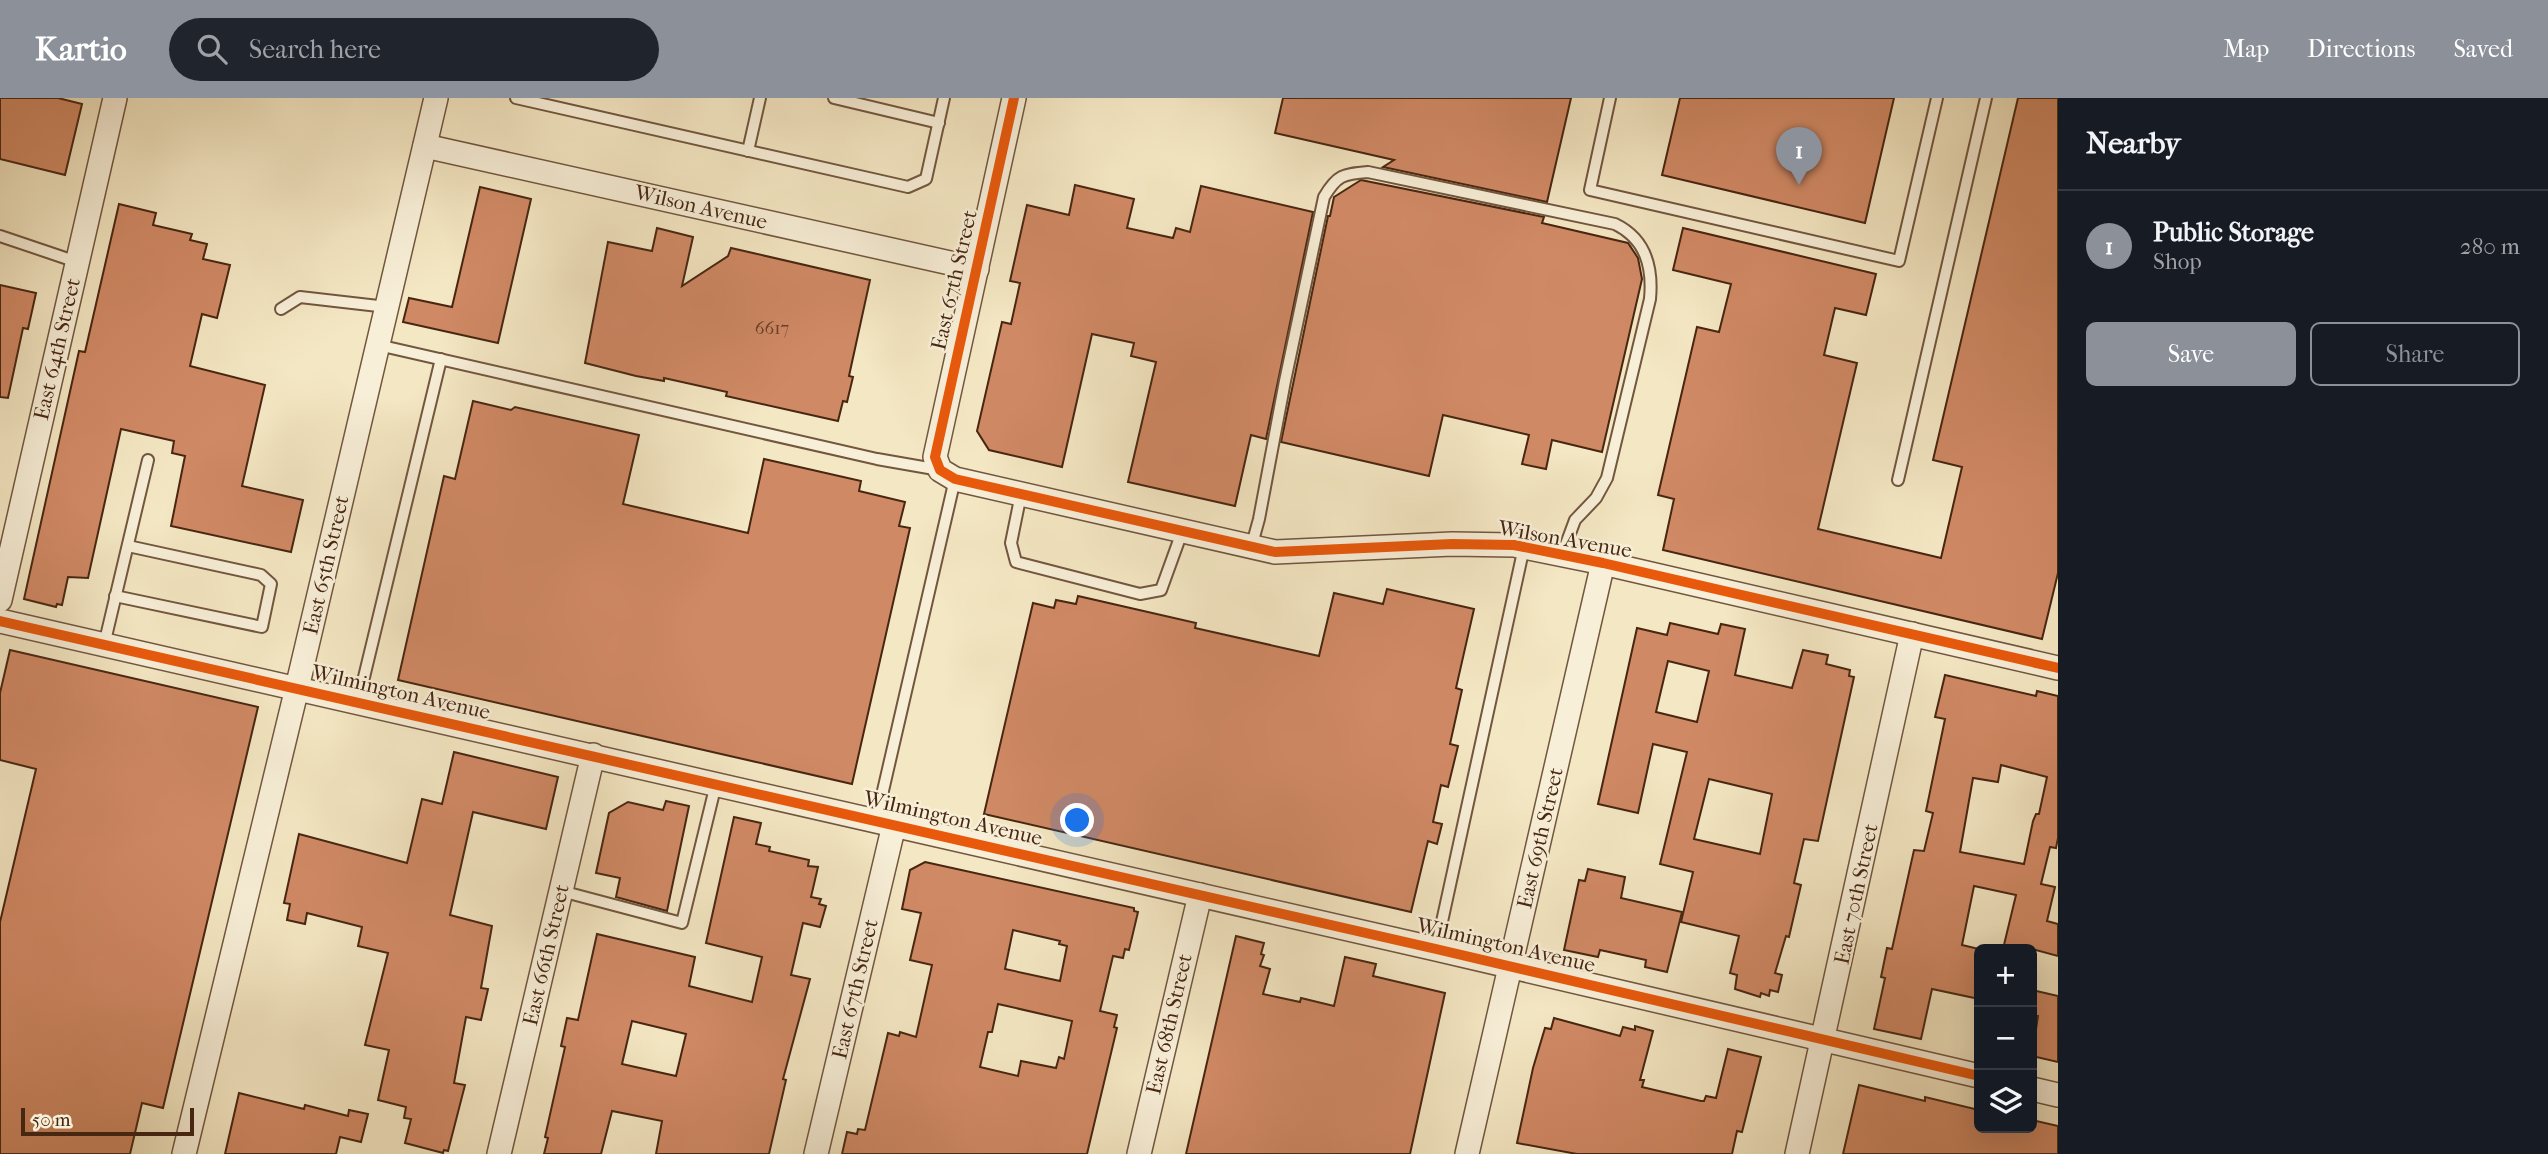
<!DOCTYPE html>
<html lang="en">
<head>
<meta charset="utf-8">
<style>
  :root { --surface:#171b24; --page:#20242c; --text:#f1f3f6; --muted:#9ea1a6; --line:#363941; --accent:#8c9099 }
  body { margin:0; font-family:"IM FELL French Canon",serif; background:var(--page); color:var(--text) }
  .controls { position:absolute; right:21px; bottom:21px; display:grid; overflow:hidden; border-radius:10px; box-shadow:0 7px 28px #0002 }
  .controls button { width:63px; height:63px; display:grid; place-items:center; padding:0; border:0; border-bottom:2px solid var(--line); background:var(--surface); color:var(--text); font:35px sans-serif }
  .scale { position:absolute; left:21px; bottom:18px; width:173px; box-sizing:border-box; padding-left:7px; border:4px solid #472612; border-top:0; font-size:19px; line-height:24px; white-space:nowrap; color:#472612; -webkit-text-stroke:5px #f8efd8; paint-order:stroke }
  .you { position:absolute; left:1078px; top:723px; width:24px; height:24px; margin:-18px; border:5px solid #fff; border-radius:50%; background:#1a73e8; box-shadow:0 0 0 10px #1a73e833 }
  .badge { display:grid; place-items:center; width:46px; height:46px; border-radius:50%; background:var(--accent); color:#fff; font-size:23px; font-weight:700 }
  .pin { position:absolute; translate:-50% -58px; filter:drop-shadow(0 2px 4px #0008) }
  .pin::after { content:''; position:absolute; top:37px; width:24px; height:21px; background:inherit; clip-path:polygon(0 0,100% 0,50% 100%) }
  .list { margin:0; padding:0; list-style:none }
  h2 { display:flex; justify-content:space-between; align-items:center; height:91px; margin:0; padding:0 28px; font-size:30px }
  h2 small { font-size:23px; font-weight:400; color:var(--muted) }
  .list li { display:grid; grid-template-columns:46px 1fr auto; gap:21px; align-items:center; box-sizing:border-box; height:112px; padding:0 28px; border-top:2px solid var(--line) }
  .list b { display:block; font-size:26px; white-space:nowrap }
  .list p { margin:0; font-size:23px; white-space:nowrap; color:var(--muted) }
  .list em { font-size:23px; font-style:normal; color:var(--muted) }
  .actions { display:flex; gap:14px; padding:21px 28px }
  .actions a { flex:1; padding:16px 0; border:2px solid var(--accent); border-radius:10px; text-align:center; font-size:24px; color:var(--accent) }
  .actions .main { background:var(--accent); color:#fff }
  .icon { flex:none; width:38px; height:38px; fill:none; stroke:currentColor; stroke-width:2; stroke-linecap:round; stroke-linejoin:round }
  .map { position:relative; flex:none; width:2058px; height:1056px; overflow:hidden }
  header { display:flex; align-items:center; gap:42px; box-sizing:border-box; height:98px; padding:0 35px; background:var(--accent); color:#fff }
  header strong { font-size:33px }
  nav { display:flex; gap:38px; margin-inline-start:auto; font-size:24px }
  .search { width:490px; height:63px; background:var(--page); display:flex; align-items:center; gap:18px; box-sizing:border-box; padding:0 24px; border-radius:38px; color:var(--muted); font-size:26px }
  main { display:flex }
  aside { flex:1; background:var(--surface) }
  .map>svg:first-child { display:block }
</style>
</head>
<body>
<header>
<strong>Kartio</strong>
<div class="search"><svg class="icon" aria-label="search" viewBox="0 0 24 24"><circle cx="10" cy="10" r="6"/><path d="M15 15l6 6"/></svg>Search here</div>
<nav><a>Map</a><a>Directions</a><a>Saved</a></nav>
</header>
<main>
<div class="map">
<svg width="2058" height="1056" viewBox="0 0 2058 1056">
  <rect width="100%" height="100%" fill="#f4e7c3"/>
  <filter id="stains"><feTurbulence type="fractalNoise" baseFrequency=".00286" numOctaves="4"/><feColorMatrix values="0 0 0 0 .2 0 0 0 0 .09 0 0 0 0 .02 0 0 0 .5 -.17"/></filter>
  <radialGradient id="worn" r=".72"><stop offset=".6" stop-color="#630" stop-opacity="0"/><stop offset="1" stop-color="#630" stop-opacity=".3"/></radialGradient>
  <g fill="#d08965" stroke="#472612" stroke-width="2" fill-rule="evenodd">
    <polygon points="0,0 58,0 82,6 65,77 0,61"/>
    <polygon points="1283,0 1571,0 1547,104 1383,69 1394,62 1275,35"/>
    <polygon points="1680,0 1894,0 1865,125 1662,77"/>
    <polygon points="2018,0 2058,0 2058,475 2042,541 1663,452 1674,401 1658,397 1697,229 1719,234 1731,186 1673,172 1683,130 1876,176 1866,217 1835,210 1824,257 1857,265 1818,431 1941,460 1962,369 1933,362"/>
    <polygon points="1361,82 1544,119 1542,125 1628,145 1638,160 1642,181 1602,354 1552,342 1546,371 1522,366 1529,337 1443,317 1429,378 1281,344 1328,118 1330,118 1334,99"/>
    <polygon points="1075,87 1134,101 1127,130 1173,140 1176,130 1190,134 1201,88 1313,114 1266,341 1251,337 1235,408 1128,384 1156,264 1131,258 1134,245 1092,236 1062,369 989,352 977,333 1002,224 1011,226 1020,185 1010,183 1027,107 1069,117"/>
    <polygon points="480,89 531,101 498,245 403,224 409,200 452,209"/>
    <polygon points="119,106 156,115 153,127 192,136 190,142 207,146 203,161 230,167 217,220 202,216 190,268 265,287 242,388 303,402 291,454 171,428 185,358 172,355 174,343 121,331 88,480 68,479 62,507 57,506 56,509 24,501 79,253 85,254"/>
    <polygon points="657,130 693,139 682,188 728,158 731,150 870,182 849,278 853,279 847,304 843,303 838,323 726,298 727,294 664,280 664,283 636,278 585,265 608,144 652,153"/>
    <polygon points="0,187 36,195 28,231 23,230 8,300 0,299"/>
    <polygon points="473,303 511,312 515,309 639,337 623,406 748,435 764,361 861,383 859,393 905,404 899,428 910,430 852,686 398,582 444,378 455,381"/>
    <polygon points="1387,491 1474,511 1456,590 1462,592 1450,646 1458,648 1448,689 1441,687 1433,724 1442,726 1437,746 1428,743 1411,814 984,716 1033,505 1054,510 1056,502 1076,506 1078,498 1196,525 1195,530 1319,558 1334,495 1383,506"/>
    <path d="M1670 525 1718 536 1721 526 1745 531 1735 577 1792 590 1803 552 1828 557 1826 566 1850 572 1849 578 1854 579 1818 743 1804 741 1794 785 1801 787 1789 839 1786 838 1775 875 1782 877 1778 894 1770 892 1769 898 1761 895 1760 899 1735 891 1737 877 1730 875 1739 838 1681 824 1693 774 1660 766 1687 654 1653 646 1638 715 1598 706 1637 530 1667 537ZM1668 563 1709 573 1697 624 1656 614ZM1709 681 1772 696 1760 756 1694 741Z"/>
    <polygon points="10,552 258,609 163,1010 142,1005 130,1056 0,1056 0,824 36,671 0,662 0,595"/>
    <path d="M1945 577 2036 598 2037 593 2058 598V740L2056 750 2050 749 2041 786 2055 789 2047 823 2058 826V858L2032 851H2003L2016 797 1974 788 1962 847 1979 851V901L1932 891 1921 941 1874 931 1885 880 1881 879 1887 850 1892 851 1914 752 1924 753 1933 715 1926 713 1945 621 1935 619ZM2001 667 2047 679 2039 716H2036L2033 723 2024 766 1960 754 1973 680 1998 684Z"/>
    <polygon points="454,654 558,679 546,731 473,714 450,817 492,828 481,890 488,891 481,922 466,919 454,985 465,987 448,1053 444,1052 443,1055 405,1045 411,1021 404,1020 406,1009 378,1002 389,952 365,947 388,855 358,848 362,829 307,815 305,826 287,822 290,806 284,805 299,736 407,765 422,701 442,706"/>
    <polygon points="666,703 689,708 667,813 616,799 620,780 596,775 609,715 628,704 663,712"/>
    <path d="M734 719 761 725 756 746 770 749 769 753 809 762 808 768 818 769 811 799 821 801 819 806 826 808 820 829 803 825 791 877 810 881 783 981 786 982 769 1056H656L662 1023 612 1013 601 1056H544L548 1040 545 1039 565 949 561 948 567 920 578 922 597 836 695 859 689 888 752 904 762 859 706 845ZM632 923 686 936 676 978 622 966Z"/>
    <path d="M925 764 1134 810V813L1138 814 1129 852 1125 851 1123 860 1113 858 1100 913 1117 917 1114 929 1117 930 1087 1056H842L847 1034 857 1036 858 1031 865 1032 888 935 899 938 900 934 916 939 932 867 910 862 921 815 902 811 910 772ZM1013 832 1060 843 1059 846 1067 848 1060 883 1005 871ZM998 906 1072 923 1064 961 1059 959 1056 970 1021 963 1018 978 980 969 988 934H992Z"/>
    <polygon points="1588,771 1625,779 1621,800 1682,814 1667,874 1645,869 1646,862 1600,852 1598,859 1564,852 1579,782 1585,783"/>
    <polygon points="1236,838 1264,845 1261,856 1264,857 1260,868 1270,871 1263,896 1300,904 1301,900 1334,908 1345,859 1376,866 1373,878 1445,895 1410,1056 1186,1056"/>
    <polygon points="2032,892 2058,898 2058,964 2032,958 2038,918 2032,917"/>
    <polygon points="1554,920 1620,938 1623,929 1635,932 1635,928 1653,933 1640,982 1644,982 1642,989 1701,1003 1704,1003 1706,998 1716,1000 1728,951 1761,959 1742,1034 1737,1033 1732,1056 1577,1056 1517,1045 1533,970 1545,930 1551,931"/>
    <polygon points="1859,987 1925,1003 1925,999 1979,1012 1979,1030 2032,1030 2032,1022 2058,1028 2058,1056 1843,1056"/>
    <polygon points="239,995 304,1011 305,1007 348,1018 349,1012 368,1016 361,1044 340,1039 336,1056 225,1056"/>
  </g>
  <g fill="none" stroke-linecap="round" stroke-linejoin="round">
    <g stroke="#72563e" stroke-width="14">
      <g id="service">
        <polyline points="516,0 908,89 926,81 944,0"/>
        <polyline points="834,0 939,25"/>
        <polyline points="1610,0 1590,92 1899,163 1937,0"/>
        <polyline points="748,53 760,0"/>
        <polyline points="0,138 77,164"/>
        <polyline points="281,211 300,199 387,209"/>
        <polyline points="378,247 877,361 940,372"/>
        <polyline points="1898,382 1986,0"/>
        <polyline points="1021,396 1011,445 1016,464 1140,496 1161,492 1182,434"/>
        <path d="M1251 450 1259 421 1285 283 1324 99C1337 77 1343 76 1368 74L1615 126C1646 141 1653 169 1650 201L1607 380 1596 400 1575 422 1562 457"/>
        <polyline points="115,498 262,529 271,486 261,477 128,448"/>
        <polyline points="104,547 148,362"/>
        <polyline points="358,604 441,261"/>
        <polyline points="876,723 955,381"/>
        <polyline points="561,793 682,825 716,686"/>
        <polyline points="1436,851 1524,449"/>
      </g>
    </g>
    <g stroke="#72563e" stroke-width="26">
      <g id="minor">
        <polyline points="1014,0 935,359 940,372 955,381 1275,454 1452,446 1514,447 1603,465 2058,570"/>
        <polyline points="425,48 977,171"/>
        <polyline points="0,502 115,0"/>
        <polyline points="0,523 1436,851 1979,978"/>
        <polyline points="2032,991 2058,997"/>
        <polyline points="184,1056 297,590 436,0"/>
        <polyline points="499,1056 593,657"/>
        <polyline points="816,1056 894,727"/>
        <polyline points="1139,1056 1200,797"/>
        <polyline points="1467,1056 1603,465"/>
        <polyline points="1797,1056 1912,536"/>
      </g>
    </g>
    <use href="#service" stroke="#f8efd8" stroke-width="10"/>
    <use href="#minor" stroke="#f8efd8" stroke-width="23"/>
    <g stroke="#f8efd8" stroke-width="15">
      <g id="cycleway">
        <polyline points="1014,0 935,359 940,372 955,381 1275,454 1452,446 1514,447 1603,465 2058,570"/>
        <polyline points="0,523 1436,851 1979,978"/>
      </g>
    </g>
    <use href="#cycleway" stroke="#e8590c" stroke-width="10"/>
  </g>
  <g text-anchor="middle" stroke-width="5" stroke-linejoin="round" paint-order="stroke">
    <g font-size="18" fill="#693f27">
      <text x="772" y="236">6617</text>
    </g>
    <g font-size="21" fill="#472612" stroke="#f8efd8">
      <text transform="translate(701 109) rotate(13)" y="7">Wilson Avenue</text>
      <text transform="translate(954 182) rotate(-77)" y="7">East 67th Street</text>
      <text transform="translate(57 251) rotate(-77)" y="7">East 64th Street</text>
      <text transform="translate(1565 441) rotate(10)" y="7">Wilson Avenue</text>
      <text transform="translate(326 467) rotate(-77)" y="7">East 65th Street</text>
      <text transform="translate(401 594) rotate(13)" y="7">Wilmington Avenue</text>
      <text transform="translate(953 720) rotate(13)" y="7">Wilmington Avenue</text>
      <text transform="translate(1540 740) rotate(-77)" y="7">East 69th Street</text>
      <text transform="translate(1856 796) rotate(-78)" y="7">East 70th Street</text>
      <text transform="translate(1506 847) rotate(13)" y="7">Wilmington Avenue</text>
      <text transform="translate(546 857) rotate(-77)" y="7">East 66th Street</text>
      <text transform="translate(855 891) rotate(-77)" y="7">East 67th Street</text>
      <text transform="translate(1169 926) rotate(-77)" y="7">East 68th Street</text>
    </g>
  </g>
  <rect width="100%" height="100%" filter="url(#stains)"/>
  <rect width="100%" height="100%" fill="url(#worn)"/>
</svg>
<div class="controls">
<button>+</button>
<button>−</button>
<button><svg class="icon" aria-label="layers" viewBox="0 0 24 24"><path d="M12 4l9 5-9 5-9-5zM3 14l9 5 9-5"/></svg></button>
</div>
<div class="scale">50 m</div>
<div class="you"></div>
<div class="pin badge" style="left:1799px;top:87px">1</div>
</div>
<aside>
<h2>Nearby<small></small></h2>
<ul class="list">
<li><span class="badge">1</span><div><b>Public Storage</b><p>Shop</p></div><em>280 m</em></li>
</ul>
<div class="actions"><a class="main">Save</a><a>Share</a></div>
</aside>
</main>
</body>
</html>
